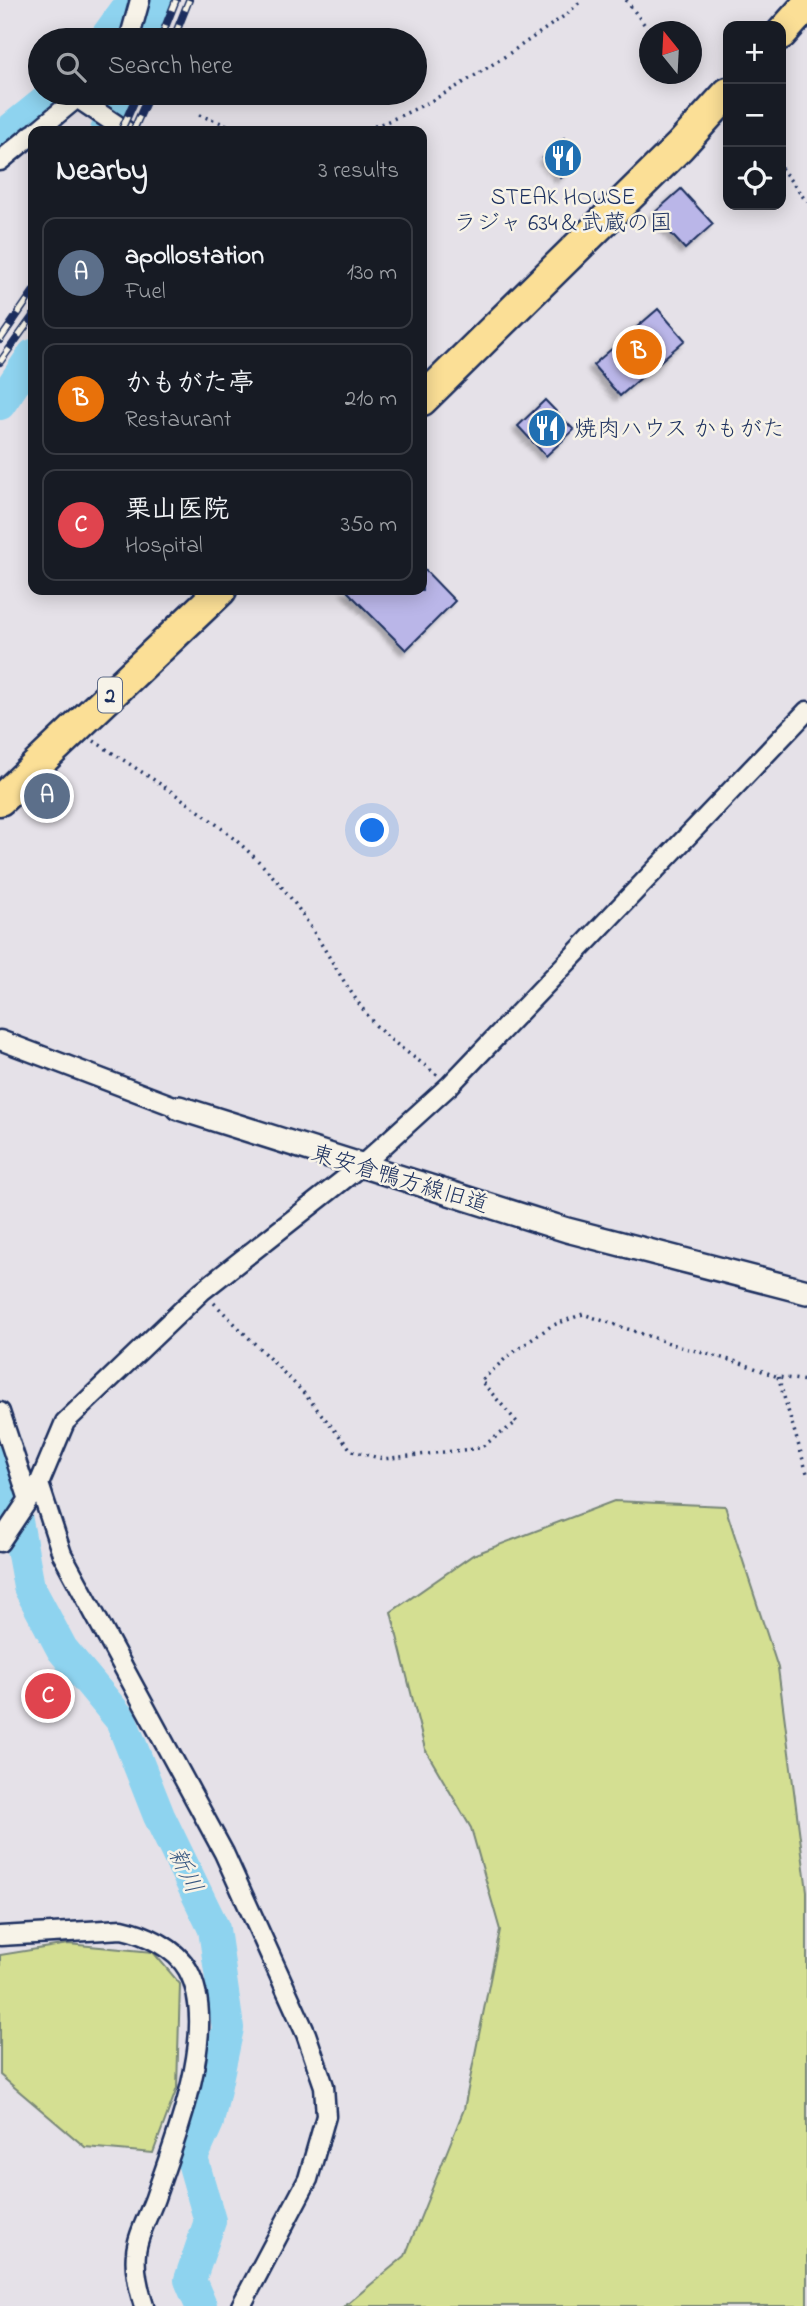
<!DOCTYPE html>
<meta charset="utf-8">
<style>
:root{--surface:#171b24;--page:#242831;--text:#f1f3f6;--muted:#9ea1a6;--line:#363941;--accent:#ea580c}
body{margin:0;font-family:"Indie Flower","Klee One",sans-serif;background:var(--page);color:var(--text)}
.controls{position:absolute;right:21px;top:21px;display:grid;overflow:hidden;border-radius:14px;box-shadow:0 4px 18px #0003}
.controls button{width:63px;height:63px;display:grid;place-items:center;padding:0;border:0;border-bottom:2px solid var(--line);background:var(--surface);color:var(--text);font:35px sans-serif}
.compass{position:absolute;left:639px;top:21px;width:63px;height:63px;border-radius:50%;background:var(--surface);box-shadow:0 4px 18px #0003;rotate:342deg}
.you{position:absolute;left:373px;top:831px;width:24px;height:24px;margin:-18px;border:5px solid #fff;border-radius:50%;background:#1a73e8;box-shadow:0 0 0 10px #1a73e833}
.badge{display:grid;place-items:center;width:46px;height:46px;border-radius:50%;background:var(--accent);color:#fff;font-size:23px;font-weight:700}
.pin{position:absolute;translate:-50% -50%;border:4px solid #fff;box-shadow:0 2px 7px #0006}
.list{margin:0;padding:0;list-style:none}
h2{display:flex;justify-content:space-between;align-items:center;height:91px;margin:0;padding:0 28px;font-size:30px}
h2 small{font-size:23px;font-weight:400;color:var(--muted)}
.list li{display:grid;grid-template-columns:46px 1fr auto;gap:21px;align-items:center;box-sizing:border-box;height:112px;margin:0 14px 14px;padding:0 14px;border:2px solid var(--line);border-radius:14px}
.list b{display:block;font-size:26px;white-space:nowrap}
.list p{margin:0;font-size:23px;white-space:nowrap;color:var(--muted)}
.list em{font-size:23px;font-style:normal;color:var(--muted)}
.icon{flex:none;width:38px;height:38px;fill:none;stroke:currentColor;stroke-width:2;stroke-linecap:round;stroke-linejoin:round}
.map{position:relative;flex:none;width:807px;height:2306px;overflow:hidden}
.search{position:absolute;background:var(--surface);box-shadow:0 4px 18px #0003;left:28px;top:28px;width:399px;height:77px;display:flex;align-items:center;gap:18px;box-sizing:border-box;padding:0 24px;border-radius:38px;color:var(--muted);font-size:26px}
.panel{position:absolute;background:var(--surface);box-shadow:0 4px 18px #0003;left:28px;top:126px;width:399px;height:469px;border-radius:14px}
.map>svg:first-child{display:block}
</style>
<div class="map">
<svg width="807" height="2306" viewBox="0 0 807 2306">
<defs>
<filter id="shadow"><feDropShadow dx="-4.5" dy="4.5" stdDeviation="2" flood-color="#0004"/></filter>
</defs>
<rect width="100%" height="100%" fill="#e5e1e8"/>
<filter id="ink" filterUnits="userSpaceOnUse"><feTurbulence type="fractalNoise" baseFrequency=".0143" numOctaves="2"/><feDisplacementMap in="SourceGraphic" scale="14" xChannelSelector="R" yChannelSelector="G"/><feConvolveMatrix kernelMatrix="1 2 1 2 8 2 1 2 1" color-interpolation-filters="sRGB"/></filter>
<g filter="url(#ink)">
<path fill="#d4df92" stroke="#788778" stroke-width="2" d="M 614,1501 L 725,1506 L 778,1668 L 807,1891 L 807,2306 L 345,2306 L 405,2256 L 464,2109 L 500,1930 L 471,1828 L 425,1749 L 391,1612 L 473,1555 Z
M 68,1944 L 153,1952 L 180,1984 L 177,2088 L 153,2153 L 85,2147 L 0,2075 L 0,1955 Z"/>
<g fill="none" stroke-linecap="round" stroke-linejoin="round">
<path stroke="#8ed3ef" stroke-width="32" d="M 104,40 L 133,0
M 149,40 L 160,0
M 106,131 L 125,93
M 0,138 L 56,93
M 0,404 L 33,355
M 0,1461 L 11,1488 L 29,1587 L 62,1649 L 121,1720 L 159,1816 L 214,1929 L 228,2028 L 208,2122 L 192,2158 L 210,2221 L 190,2280 L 201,2306"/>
</g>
<path fill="#bab6e8" stroke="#1b2f5e" stroke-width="2" filter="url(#shadow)" d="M 564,138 L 583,158 L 561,178 L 543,158 Z
M 681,189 L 713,224 L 685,249 L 653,214 Z
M 658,309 L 685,340 L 620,396 L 593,365 Z
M 545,400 L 574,430 L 546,456 L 518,426 Z
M 422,567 L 455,601 L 406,650 L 346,590 L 422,590 Z"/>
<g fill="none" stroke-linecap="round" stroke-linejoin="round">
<defs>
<path id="minor" d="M 129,40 L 140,0
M 77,98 L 126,131
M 37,131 L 83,93
M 0,161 L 33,134
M 0,1040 L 179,1108
M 0,1412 L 28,1497
M 39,1484 L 62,1554 L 224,1853 L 306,2034 L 324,2086 L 326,2116 L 308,2179 L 241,2306
M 0,1542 L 39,1484 L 65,1422 L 202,1291 L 361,1166 L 450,1085 L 807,711
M 0,1936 L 122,1929 C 145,1934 176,1948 188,1970 C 220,2028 175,2139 155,2198 C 149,2215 137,2236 136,2253 C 134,2270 139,2290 144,2306"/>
<path id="tertiary" d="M 179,1108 L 567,1230 L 807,1292"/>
<path id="trunk" d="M 781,34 L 807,5
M 422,400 L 680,146 L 728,93
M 0,800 L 221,590"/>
</defs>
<use href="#minor" stroke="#1b2f5e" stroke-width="23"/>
<use href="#tertiary" stroke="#1b2f5e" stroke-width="28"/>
<use href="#trunk" stroke="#1b2f5e" stroke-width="35"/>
<path stroke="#1b2f5e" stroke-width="3.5" stroke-dasharray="2 5" stroke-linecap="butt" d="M 626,0 L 650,32
M 680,74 L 687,85
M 199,115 L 244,131
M 361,131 C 437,106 501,59 567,14 L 582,0
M 781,168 L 807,202
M 94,741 C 155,781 228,824 276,880 C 314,923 336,976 372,1021 C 389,1042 417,1058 437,1075
M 214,1303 L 302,1391 L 352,1451 L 383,1459 L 480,1448 L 517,1422 L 481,1381 L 507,1357 L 551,1326 L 583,1314 L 681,1347 L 741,1363 L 778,1377 L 807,1381
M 778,1377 L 807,1473"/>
<use href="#minor" stroke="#f7f3e8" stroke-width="18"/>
<use href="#tertiary" stroke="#f7f3e8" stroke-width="23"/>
<use href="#trunk" stroke="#fbdf96" stroke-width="30"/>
<defs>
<path id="rail" d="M 160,40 L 176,0
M 173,40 L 189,0
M 121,131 L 138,93
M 133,131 L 150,93
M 0,340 L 33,292
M 0,362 L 33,316"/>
</defs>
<use href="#rail" stroke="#1b2f5e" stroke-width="8"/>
<use href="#rail" stroke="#f7f3e8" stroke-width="5" stroke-dasharray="16" stroke-linecap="butt"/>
</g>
</g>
<defs>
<symbol id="restaurant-disc" viewBox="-11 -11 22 22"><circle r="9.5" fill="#1f6fb2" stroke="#f7f3e8"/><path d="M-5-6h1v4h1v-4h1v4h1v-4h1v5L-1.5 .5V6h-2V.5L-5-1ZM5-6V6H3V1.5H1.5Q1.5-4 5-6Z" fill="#fff"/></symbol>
</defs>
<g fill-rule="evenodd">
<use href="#restaurant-disc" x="541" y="136" width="44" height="44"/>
<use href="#restaurant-disc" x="525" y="406" width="44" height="44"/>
</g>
<g text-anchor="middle" stroke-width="5" stroke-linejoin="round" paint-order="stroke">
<rect fill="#f7f3e8" stroke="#5d6a87" stroke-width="2" x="98" y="677.5" width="24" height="35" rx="5"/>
<g font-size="21" font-weight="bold" fill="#1b2f5e">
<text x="110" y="702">2</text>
</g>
<g font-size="23" fill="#1b2f5e" stroke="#f7f3e8">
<text x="563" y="204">STEAK HOUSE<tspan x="563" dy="26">ラジャ 634＆武蔵の国</tspan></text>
<text x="574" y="436" text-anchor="start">焼肉ハウス かもがた</text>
</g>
<g font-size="23" fill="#1b2f5e" stroke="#f7f3e8">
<text transform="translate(400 1178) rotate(17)" y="8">東安倉鴨方線旧道</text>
</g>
<g font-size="24" font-style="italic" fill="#385882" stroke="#f7f3e8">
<text transform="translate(186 1870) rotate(64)" y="8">新川</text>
</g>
</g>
</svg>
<div class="controls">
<button>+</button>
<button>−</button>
<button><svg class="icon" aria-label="locate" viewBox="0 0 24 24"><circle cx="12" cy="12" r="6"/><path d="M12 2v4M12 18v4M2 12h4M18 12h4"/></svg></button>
</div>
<svg class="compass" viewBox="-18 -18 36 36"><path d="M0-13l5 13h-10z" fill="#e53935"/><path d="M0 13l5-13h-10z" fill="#9ea1a6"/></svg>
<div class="you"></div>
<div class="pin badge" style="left:47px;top:796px;background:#5c6f8a">A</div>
<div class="pin badge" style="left:639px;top:352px;background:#e8710a">B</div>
<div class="pin badge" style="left:48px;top:1696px;background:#e0444e">C</div>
<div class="search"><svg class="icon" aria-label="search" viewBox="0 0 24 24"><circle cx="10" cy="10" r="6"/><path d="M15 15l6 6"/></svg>Search here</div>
<section class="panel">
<h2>Nearby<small>3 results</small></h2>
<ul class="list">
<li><span class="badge" style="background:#5c6f8a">A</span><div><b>apollostation</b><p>Fuel</p></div><em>130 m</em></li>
<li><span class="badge" style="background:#e8710a">B</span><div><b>かもがた亭</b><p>Restaurant</p></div><em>210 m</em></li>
<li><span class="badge" style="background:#e0444e">C</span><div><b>栗山医院</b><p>Hospital</p></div><em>350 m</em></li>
</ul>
</section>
</div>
